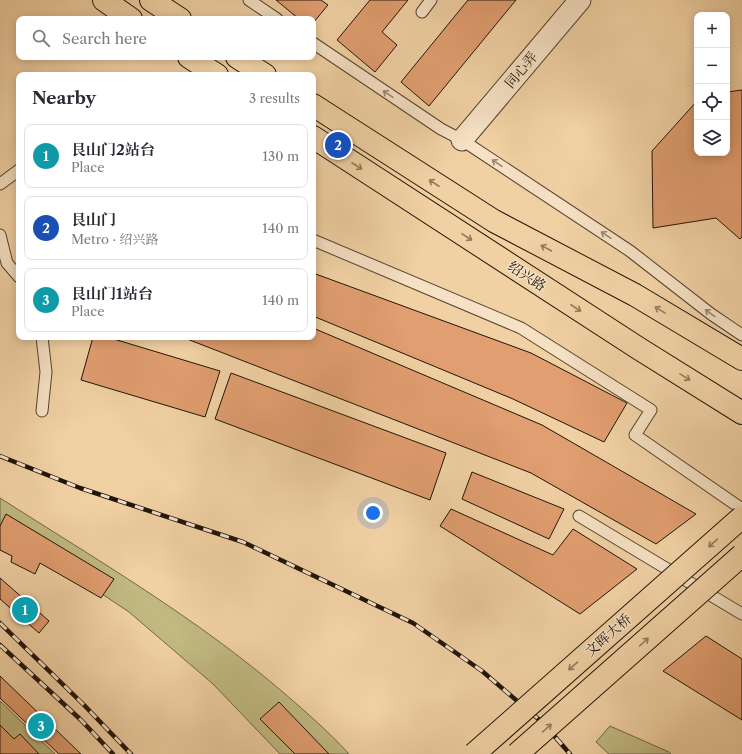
<!DOCTYPE html>
<meta charset="utf-8">
<style>
:root{--surface:#fff;--page:#f2f2f3;--text:#2b2b33;--muted:#7c7c81;--line:#e1e1e2;--accent:#0f766e}
body{margin:0;font-family:"Libre Caslon Text","Noto Serif SC",serif;background:var(--page);color:var(--text)}
.controls{position:absolute;right:12px;top:12px;display:grid;overflow:hidden;border-radius:8px;box-shadow:0 2px 10px #0003}
.controls button{width:36px;height:36px;display:grid;place-items:center;padding:0;border:0;border-bottom:1px solid var(--line);background:var(--surface);color:var(--text);font:20px sans-serif}
.you{position:absolute;left:373px;top:513px;width:14px;height:14px;margin:-10px;border:3px solid #fff;border-radius:50%;background:#1a73e8;box-shadow:0 0 0 6px #1a73e833}
.badge{display:grid;place-items:center;width:26px;height:26px;border-radius:50%;background:var(--accent);color:#fff;font-size:13px;font-weight:700}
.pin{position:absolute;translate:-50% -50%;border:2px solid #fff;box-shadow:0 1px 4px #0006}
.list{margin:0;padding:0;list-style:none}
h2{display:flex;justify-content:space-between;align-items:center;height:52px;margin:0;padding:0 16px;font-size:17px}
h2 small{font-size:13px;font-weight:400;color:var(--muted)}
.list li{display:grid;grid-template-columns:26px 1fr auto;gap:12px;align-items:center;box-sizing:border-box;height:64px;margin:0 8px 8px;padding:0 8px;border:1px solid var(--line);border-radius:8px}
.list b{display:block;font-size:15px;white-space:nowrap}
.list p{margin:0;font-size:13px;white-space:nowrap;color:var(--muted)}
.list em{font-size:13px;font-style:normal;color:var(--muted)}
.icon{flex:none;width:22px;height:22px;fill:none;stroke:currentColor;stroke-width:2;stroke-linecap:round;stroke-linejoin:round}
.map{position:relative;flex:none;width:742px;height:754px;overflow:hidden}
.search{position:absolute;background:var(--surface);box-shadow:0 2px 10px #0003;left:16px;top:16px;width:300px;height:44px;display:flex;align-items:center;gap:10px;box-sizing:border-box;padding:0 14px;border-radius:8px;color:var(--muted);font-size:15px}
.panel{position:absolute;background:var(--surface);box-shadow:0 2px 10px #0003;left:16px;top:72px;width:300px;height:268px;border-radius:8px}
.map>svg:first-child{display:block}
</style>
<div class="map">
<svg width="742" height="754" viewBox="0 0 742 754">
<rect width="100%" height="100%" fill="#f1d1a4"/>
<filter id="stains"><feTurbulence type="fractalNoise" baseFrequency=".005" numOctaves="4"/><feColorMatrix values="0 0 0 0 .2 0 0 0 0 .09 0 0 0 0 .02 0 0 0 .5 -.17"/></filter>
<radialGradient id="worn" r=".72"><stop offset=".6" stop-color="#630" stop-opacity="0"/><stop offset="1" stop-color="#630" stop-opacity=".3"/></radialGradient>
<path fill="#c1b981" stroke="#706744" d="M 0,498 C 97,560 197,618 285,694 C 307,713 329,732 349,754 L 280,754 L 213,684 L 129,612 L 0,526 Z
M 0,701 L 55,754 L 0,754 Z
M 610,726 L 669,752 L 671,754 L 609,754 L 596,742 Z"/>
<path fill="#e19e70" stroke="#1f1508" d="M 276,0 L 321,0 L 328,5 L 313,23 L 313,19 L 299,19 Z
M 370,0 L 408,0 L 382,32 L 397,45 L 375,72 L 337,40 Z
M 468,0 L 516,0 L 429,106 L 401,82 Z
M 742,90 L 742,237 L 740,239 L 716,218 L 653,228 L 652,151 L 697,101 L 697,153 L 727,153 L 727,92 Z
M 313,273 L 531,353 L 627,403 L 604,442 L 513,399 L 313,316 Z
M 313,328 L 542,425 L 696,514 L 656,544 L 531,473 L 182,337 L 313,337 Z
M 93,337 L 107,337 L 220,371 L 205,417 L 81,380 Z
M 231,373 L 446,453 L 430,500 L 215,419 Z
M 472,472 L 564,509 L 549,539 L 462,499 Z
M 451,509 L 553,555 L 573,529 L 637,569 L 580,614 L 440,526 Z
M 6,514 L 114,579 L 101,598 L 40,563 L 35,574 L 11,562 L 12,556 L 0,550 L 0,526 Z
M 0,578 L 49,621 L 39,633 L 0,599 Z
M 706,636 L 742,659 L 742,720 L 663,671 Z
M 0,676 L 81,754 L 59,754 L 0,698 Z
M 279,702 L 329,754 L 295,754 L 260,719 Z
M 0,725 L 14,739 L 20,734 L 39,754 L 0,754 Z"/>
<g fill="none" stroke-linecap="round" stroke-linejoin="round">
<defs>
<path id="service" d="M 249,0 L 277,19
M 422,12 L 431,0
M 313,43 L 441,129 L 462,140 L 630,251 L 711,314 L 742,335
M 0,184 L 19,170
M 0,235 L 7,263 L 19,277
M 313,240 L 521,328 L 651,410 L 635,435 L 742,509
M 42,411 L 46,372 L 42,337
M 579,516 L 742,614"/>
<path id="minor" d="M 462,140 L 580,0"/>
<path id="primary" d="M 104,0 L 131,19
M 151,0 L 180,19
M 189,57 L 217,75
M 237,57 L 265,75
M 313,105 L 494,221 L 635,295 L 742,359
M 313,137 L 638,348 L 742,413"/>
</defs>
<use href="#service" stroke="#54442f" stroke-width="13"/>
<use href="#minor" stroke="#54442f" stroke-width="23"/>
<use href="#primary" stroke="#1f1508" stroke-width="24"/>
<use href="#service" stroke="#f6e1c4" stroke-width="11"/>
<use href="#minor" stroke="#f6e1c4" stroke-width="21"/>
<use href="#primary" stroke="#f1d1a4" stroke-width="22"/>
<defs>
<path id="rail" d="M 0,456 L 80,488 L 243,542 L 413,623 L 482,671 L 543,723 L 570,754
M 0,623 L 84,705 L 131,754
M 0,645 L 81,720 L 113,754"/>
</defs>
<use href="#rail" stroke="#1f1508" stroke-width="4.5"/>
<use href="#rail" stroke="#f6e1c4" stroke-width="3" stroke-dasharray="9" stroke-linecap="butt"/>
<defs>
<path id="primary-bridge" d="M 474,754 L 742,517
M 517,754 L 742,555"/>
</defs>
<use href="#primary-bridge" stroke="#1f1508" stroke-width="24" stroke-linecap="butt"/>
<use href="#primary-bridge" stroke="#f1d1a4" stroke-width="22"/>
</g>
<defs><path id="oneway-shaft" d="M-6 0H5M1.5-3L5.5 0L1.5 3" fill="none" stroke-width="1.6" stroke-linecap="round" stroke-linejoin="round"/></defs>
<g stroke="#95856f">
<use href="#oneway-shaft" transform="translate(388 94) rotate(-146)"/>
<use href="#oneway-shaft" transform="translate(497 163) rotate(-146)"/>
<use href="#oneway-shaft" transform="translate(606 235) rotate(-146)"/>
<use href="#oneway-shaft" transform="translate(710 313) rotate(-144)"/>
</g>
<g stroke="#927c5e">
<use href="#oneway-shaft" transform="translate(357 166) rotate(33)"/>
<use href="#oneway-shaft" transform="translate(434 183) rotate(-147)"/>
<use href="#oneway-shaft" transform="translate(467 237) rotate(33)"/>
<use href="#oneway-shaft" transform="translate(546 248) rotate(-152)"/>
<use href="#oneway-shaft" transform="translate(576 308) rotate(33)"/>
<use href="#oneway-shaft" transform="translate(660 310) rotate(-149)"/>
<use href="#oneway-shaft" transform="translate(685 377) rotate(32)"/>
<use href="#oneway-shaft" transform="translate(713 543) rotate(139)"/>
<use href="#oneway-shaft" transform="translate(644 642) rotate(-42)"/>
<use href="#oneway-shaft" transform="translate(573 666) rotate(139)"/>
<use href="#oneway-shaft" transform="translate(547 728) rotate(-42)"/>
</g>
<g text-anchor="middle" stroke-width="3" stroke-linejoin="round" paint-order="stroke">
<g font-size="14" fill="#1f1508" stroke="#f6e1c4">
<text transform="translate(521 70) rotate(-50)" y="5">同心弄</text>
<text transform="translate(527 276) rotate(33)" y="5">绍兴路</text>
<text transform="translate(608 635) rotate(-41)" y="5">文晖大桥</text>
</g>
</g>
<rect width="100%" height="100%" filter="url(#stains)"/>
<rect width="100%" height="100%" fill="url(#worn)"/>
</svg>
<div class="controls">
<button>+</button>
<button>−</button>
<button><svg class="icon" aria-label="locate" viewBox="0 0 24 24"><circle cx="12" cy="12" r="6"/><path d="M12 2v4M12 18v4M2 12h4M18 12h4"/></svg></button>
<button><svg class="icon" aria-label="layers" viewBox="0 0 24 24"><path d="M12 4l9 5-9 5-9-5zM3 14l9 5 9-5"/></svg></button>
</div>
<div class="you"></div>
<div class="pin badge" style="left:25px;top:610px;background:#0f9aa8">1</div>
<div class="pin badge" style="left:338px;top:145px;background:#1a4fb4">2</div>
<div class="pin badge" style="left:41px;top:726px;background:#0f9aa8">3</div>
<div class="search"><svg class="icon" aria-label="search" viewBox="0 0 24 24"><circle cx="10" cy="10" r="6"/><path d="M15 15l6 6"/></svg>Search here</div>
<section class="panel">
<h2>Nearby<small>3 results</small></h2>
<ul class="list">
<li><span class="badge" style="background:#0f9aa8">1</span><div><b>艮山门2站台</b><p>Place</p></div><em>130 m</em></li>
<li><span class="badge" style="background:#1a4fb4">2</span><div><b>艮山门</b><p>Metro · 绍兴路</p></div><em>140 m</em></li>
<li><span class="badge" style="background:#0f9aa8">3</span><div><b>艮山门1站台</b><p>Place</p></div><em>140 m</em></li>
</ul>
</section>
</div>
